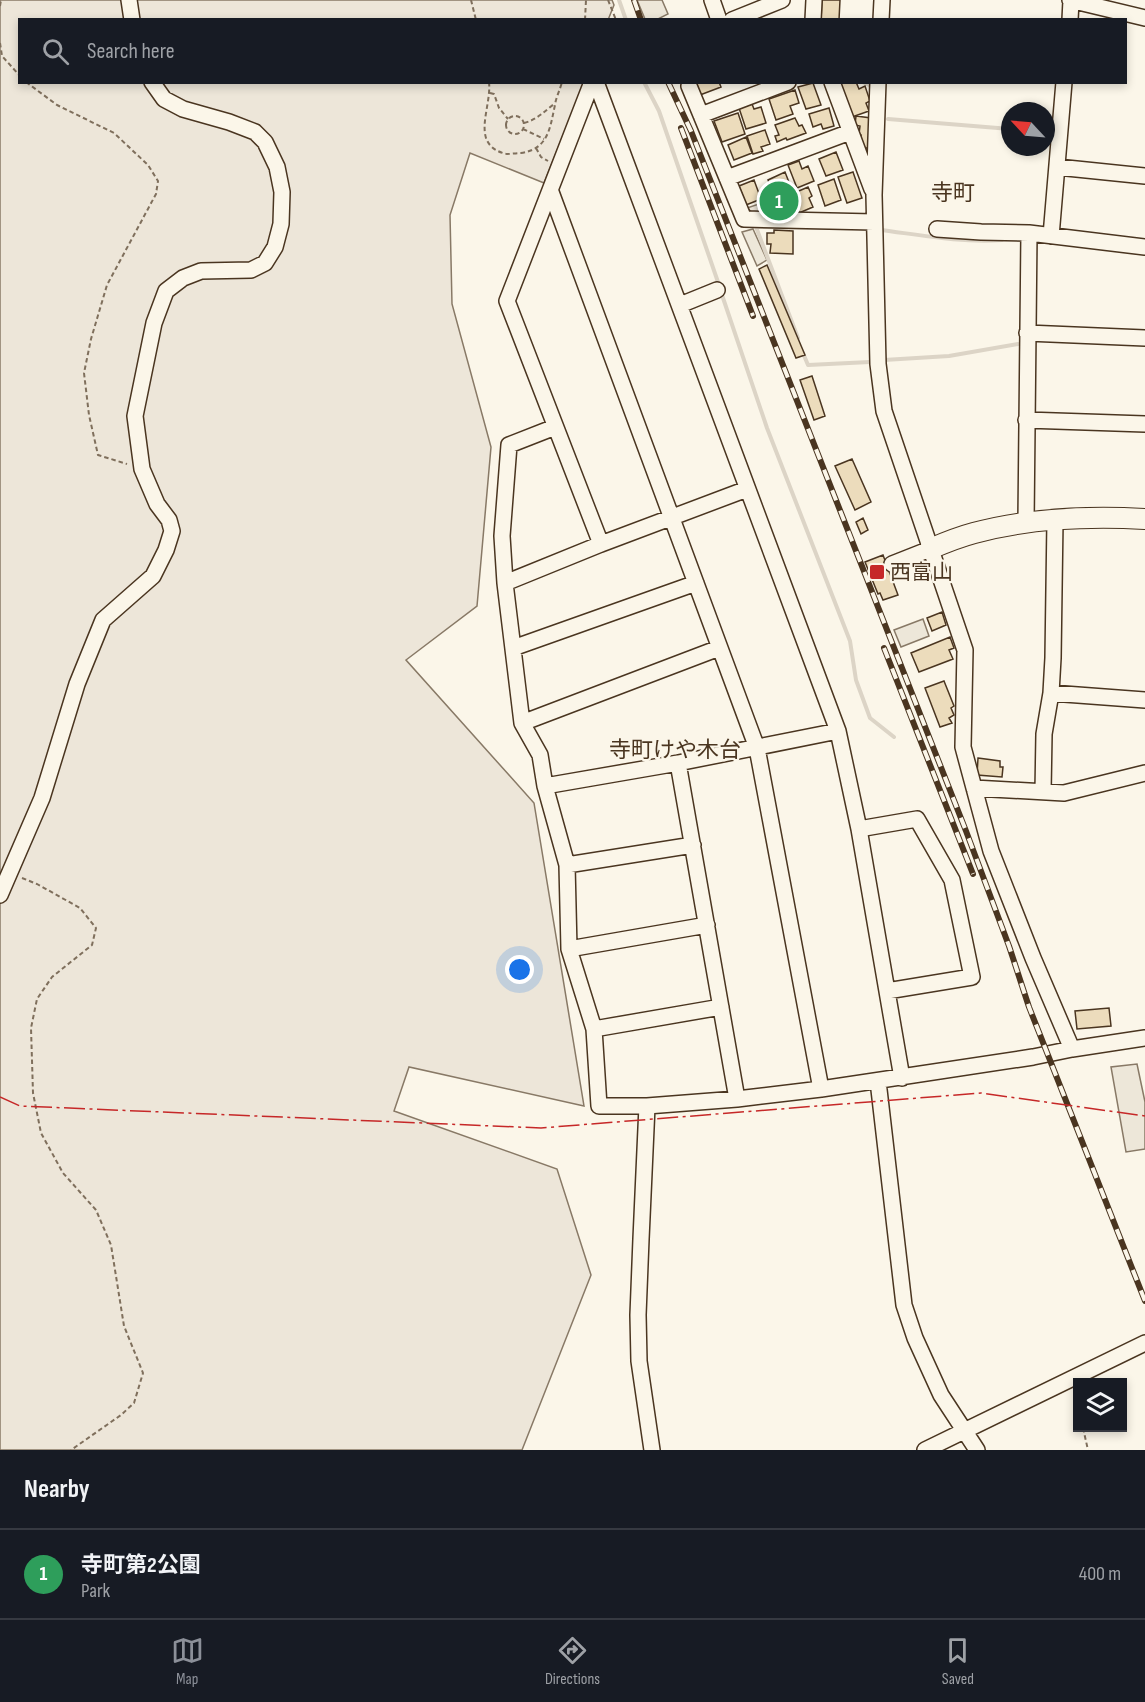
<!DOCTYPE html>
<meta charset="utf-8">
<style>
:root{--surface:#171b24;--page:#242831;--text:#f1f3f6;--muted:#9ea1a6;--line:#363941;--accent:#8c9099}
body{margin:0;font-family:"Sofia Sans Condensed","Noto Sans JP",sans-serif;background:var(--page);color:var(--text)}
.controls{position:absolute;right:18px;bottom:18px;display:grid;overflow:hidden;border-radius:0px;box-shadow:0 3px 9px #0003}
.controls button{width:54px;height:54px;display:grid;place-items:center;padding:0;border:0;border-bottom:2px solid var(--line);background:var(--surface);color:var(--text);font:30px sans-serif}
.compass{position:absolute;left:1001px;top:102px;width:54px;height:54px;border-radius:50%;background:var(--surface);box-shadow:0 3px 9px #0003;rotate:296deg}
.you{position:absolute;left:520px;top:970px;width:21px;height:21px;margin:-15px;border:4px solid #fff;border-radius:50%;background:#1a73e8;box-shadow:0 0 0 9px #1a73e833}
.badge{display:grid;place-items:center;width:39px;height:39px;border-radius:50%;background:var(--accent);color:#fff;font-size:20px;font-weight:700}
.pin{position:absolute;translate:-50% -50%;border:3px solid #fff;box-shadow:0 2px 6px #0006}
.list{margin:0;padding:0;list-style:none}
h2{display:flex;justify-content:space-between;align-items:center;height:78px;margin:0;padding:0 24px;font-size:26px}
h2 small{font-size:20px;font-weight:400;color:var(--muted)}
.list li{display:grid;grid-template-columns:39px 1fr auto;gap:18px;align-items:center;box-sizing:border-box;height:90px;padding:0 24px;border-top:2px solid var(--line)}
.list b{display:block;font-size:22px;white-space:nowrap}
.list p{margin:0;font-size:20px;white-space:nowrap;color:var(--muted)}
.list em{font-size:20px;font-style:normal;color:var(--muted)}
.icon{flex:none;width:33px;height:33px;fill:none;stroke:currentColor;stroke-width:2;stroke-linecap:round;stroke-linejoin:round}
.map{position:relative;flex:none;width:1145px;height:1450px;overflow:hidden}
.search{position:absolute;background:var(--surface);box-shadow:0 3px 9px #0003;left:18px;right:18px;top:18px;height:66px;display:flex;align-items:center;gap:15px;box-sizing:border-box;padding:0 21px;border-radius:0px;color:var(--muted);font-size:22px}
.sheet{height:168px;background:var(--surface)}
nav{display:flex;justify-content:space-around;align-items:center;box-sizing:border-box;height:84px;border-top:2px solid var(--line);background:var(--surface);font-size:16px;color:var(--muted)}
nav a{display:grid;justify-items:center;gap:3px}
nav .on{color:var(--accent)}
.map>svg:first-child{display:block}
</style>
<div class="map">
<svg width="1145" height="1450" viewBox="0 0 1145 1450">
<rect width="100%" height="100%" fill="#fbf6e9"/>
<path fill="#ede6d9" stroke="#887966" stroke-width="1.5" d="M 0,0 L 612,0 L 614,5 L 608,20 L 20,20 L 20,82 L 584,83 L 544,183 L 470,153 L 450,215 L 452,304 L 491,447 L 477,606 L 406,660 L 534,803 L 584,1106 L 409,1067 L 394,1111 L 557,1169 L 591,1275 L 522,1450 L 0,1450 Z
M 788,194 L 797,216 L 757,216 L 747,208 Z"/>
<path fill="#ede7d9" stroke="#887966" stroke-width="1.5" d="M 637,0 L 662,0 L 668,14 L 658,19 L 645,19 Z
M 753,229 L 767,260 L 757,266 L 742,232 Z
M 923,619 L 929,636 L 901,647 L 894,630 Z
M 1137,1064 L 1145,1102 L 1145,1149 L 1126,1152 L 1111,1067 Z"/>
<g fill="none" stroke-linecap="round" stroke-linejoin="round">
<path stroke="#dcd4c6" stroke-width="4" d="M 619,0 L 626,20
M 644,82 L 659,111 L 719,285
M 863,82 L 873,87
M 888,119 L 1010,129
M 1046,132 L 1057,133
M 881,230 C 920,235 962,243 1002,240
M 721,292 L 767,428 L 850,641 L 856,680 L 870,718 L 894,737
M 798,338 L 756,227 L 828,228
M 803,353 L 808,365 L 870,362
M 884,360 L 949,356 L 1018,344"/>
</g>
<path fill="#ecdcbc" stroke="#4a3520" stroke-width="1.5" d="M 822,0 L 840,0 L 839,20 L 821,20 Z
M 696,82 L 719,82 L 721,87 L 700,95 Z
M 839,82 L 856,82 L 859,89 L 865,86 L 870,101 L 866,103 L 869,111 L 852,117 Z
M 813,83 L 821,105 L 806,109 L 798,87 Z
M 795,90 L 799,103 L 790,106 L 793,114 L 776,120 L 769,99 Z
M 752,104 L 754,109 L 761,107 L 766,123 L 746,129 L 739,108 Z
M 829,108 L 834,126 L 823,129 L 821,124 L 813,127 L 809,114 Z
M 738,113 L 745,134 L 722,142 L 714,121 Z
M 856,116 L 871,118 L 871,148 L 865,148 L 861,138 L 861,135 L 859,134 L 860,126 L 855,125 Z
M 795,118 L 799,126 L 802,125 L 806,133 L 787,140 L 786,138 L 777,142 L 775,136 L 779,135 L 775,125 Z
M 765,130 L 770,144 L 761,147 L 763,151 L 753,154 L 747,136 Z
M 746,137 L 752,153 L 734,160 L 728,145 Z
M 836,152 L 843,170 L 826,176 L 819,159 Z
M 799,161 L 802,169 L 808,166 L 814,181 L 797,188 L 788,165 Z
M 785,172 L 792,190 L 775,198 L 768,180 Z
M 853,172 L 862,198 L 847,203 L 838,177 Z
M 834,179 L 841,200 L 825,206 L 818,185 Z
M 754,180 L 761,199 L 746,205 L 739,186 Z
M 808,187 L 812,196 L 809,198 L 813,207 L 799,213 L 792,194 Z
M 774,230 L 793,231 L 793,254 L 770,253 L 771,244 L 767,244 L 767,233 L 774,233 Z
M 767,265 L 805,355 L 796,358 L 759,269 Z
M 812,376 L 825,416 L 814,420 L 800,380 Z
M 852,459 L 871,502 L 855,510 L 835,466 Z
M 863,518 L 868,530 L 861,534 L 856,522 Z
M 883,555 L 898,595 L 883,600 L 880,593 L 878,594 L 865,562 Z
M 942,612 L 946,625 L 932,631 L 927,618 Z
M 950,637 L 954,648 L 949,650 L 953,659 L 919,672 L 911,653 Z
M 944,681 L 954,706 L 951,708 L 954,715 L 949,718 L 952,723 L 940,727 L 925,688 Z
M 978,758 L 1000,761 L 1000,767 L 1003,767 L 1002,777 L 977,775 Z
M 1109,1008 L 1111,1026 L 1077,1029 L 1075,1011 Z"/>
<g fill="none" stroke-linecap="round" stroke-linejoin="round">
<defs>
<path id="minor" d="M 129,0 L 132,20
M 712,0 L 719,20
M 1070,0 L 1145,18
M 732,20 L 782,0
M 813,20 L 814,0
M 881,20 L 882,0
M 1070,20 L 1071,0
M 592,82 L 507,301 L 601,544
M 596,82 L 838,731 L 859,829 L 902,1078
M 832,82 L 872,189
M 878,82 L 874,195 L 878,364 L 884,411 L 965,650 L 963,747 L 991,851 L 1033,958 L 1072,1049
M 689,86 L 744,219 L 874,222
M 701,115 L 788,82
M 1057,167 L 1145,176
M 727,178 L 850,132
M 551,192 L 757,748 L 821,1089
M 937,229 L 981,232 L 1029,233 L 1145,247
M 1051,236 L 1064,82
M 680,305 L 717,290
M 1027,333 L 1145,338
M 1026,420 L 1145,424
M 555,427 L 509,445 L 502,536 L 505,583 L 522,723 L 540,755 L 545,786 L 567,865 L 569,949 L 594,1029 L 599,1106 L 647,1106 L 737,1099 L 821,1089 L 1033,1057 L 1072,1049 L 1145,1038
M 1026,522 L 1029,233
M 892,564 L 930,549
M 505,583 L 601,544 L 747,489
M 513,648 L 696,583
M 1051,693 L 1145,700
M 522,723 L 719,648
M 678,763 L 737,1099
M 545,786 L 678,763 L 838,731
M 974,788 L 1064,793 L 1145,773
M 1043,792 L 1044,734 L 1051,693 L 1053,658 L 1055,520
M 859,829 L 917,819 L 952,880 L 972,977 L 887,991
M 567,865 L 693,845
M 0,895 L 42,798 L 77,684 L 103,620 L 153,576 L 166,550 L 172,531 L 169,520 L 157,504 L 142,469 L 135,416 L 154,323 L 166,291 L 183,278 L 201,271 L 251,270 L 265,263 L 275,247 L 281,224 L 282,192 L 277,167 L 265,142 L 255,132 L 229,122 L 183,109 L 164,99 L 152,82
M 569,949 L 707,925
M 594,1029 L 721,1007
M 878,1081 L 904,1305 L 915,1338 L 941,1395 L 977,1450
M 647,1106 L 641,1239 L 638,1315 L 639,1361 L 652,1450
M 925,1450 L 1145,1343"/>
<path id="major" d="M 930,549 C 944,543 959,537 974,533 C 1029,518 1088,516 1145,519"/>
</defs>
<use href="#minor" stroke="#4a3520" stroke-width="18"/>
<use href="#major" stroke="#4a3520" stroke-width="22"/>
<path stroke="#7f6f5c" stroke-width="2" stroke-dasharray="4.5 3" stroke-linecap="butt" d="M 471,0 L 476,20
M 608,0 L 616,20
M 0,6 L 1,0
M 585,20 L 586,0
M 0,43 L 2,56 L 20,76
M 26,82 L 57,105 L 114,133 L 148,165 L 158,181 L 156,194 L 107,285 L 91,339 L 84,373 L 89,415 L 98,455 L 127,464
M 489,82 C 491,100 481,122 486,138 C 489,147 497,152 507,154 C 511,154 516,153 521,153 C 549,149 550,127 555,105 C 556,97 560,90 562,82
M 490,93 L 494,94 L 499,108 L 508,119
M506 125a9 9 0 1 1 18 0a9 9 0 1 1-18 0Z
M 524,123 C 536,120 544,112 554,104
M 523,129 L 544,139
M 536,148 L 541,157 L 548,161
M 22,878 L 37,884 L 80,908 L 96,928 L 92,945 L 52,977 L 37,999 L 31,1028 L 33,1093 L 41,1133 L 63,1173 L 96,1210 L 111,1245 L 124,1326 L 143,1373 L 134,1403 L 121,1415 L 71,1450
M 1075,1392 L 1078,1402
M 1083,1428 L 1088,1450"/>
<use href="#minor" stroke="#fbf6e9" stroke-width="15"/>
<use href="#major" stroke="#fbf6e9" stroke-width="20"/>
<defs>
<path id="rail" d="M 634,0 L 641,20
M 668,82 L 691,131 L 966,831 L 1009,946 L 1029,1007 L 1145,1301
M 681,128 L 753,316
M 884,648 L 973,874"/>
</defs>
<use href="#rail" stroke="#4a3520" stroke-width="6"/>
<use href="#rail" stroke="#fbf6e9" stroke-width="4" stroke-dasharray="11" stroke-linecap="butt"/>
<path stroke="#c62828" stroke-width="1.5" stroke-dasharray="21 4.5 3 4.5" stroke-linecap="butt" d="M 0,1097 L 20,1106 L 541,1128 L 981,1093 L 1145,1116"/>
</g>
<rect fill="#c62828" stroke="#fbf6e9" stroke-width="2" x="869" y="564" width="16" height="16" rx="3"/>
<g text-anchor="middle" stroke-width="4.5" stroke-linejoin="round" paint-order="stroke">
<g font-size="21" fill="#4a3520" stroke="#fbf6e9" text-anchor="start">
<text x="890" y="579">西富山</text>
</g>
<g font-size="22" fill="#4a3520" stroke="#fbf6e9">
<text x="953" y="200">寺町</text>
<text x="675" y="757">寺町けや木台</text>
</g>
</g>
</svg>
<div class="controls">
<button><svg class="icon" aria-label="layers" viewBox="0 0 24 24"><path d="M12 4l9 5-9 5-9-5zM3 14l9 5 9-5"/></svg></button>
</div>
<svg class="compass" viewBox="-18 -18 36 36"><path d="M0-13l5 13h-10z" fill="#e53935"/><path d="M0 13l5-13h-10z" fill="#9ea1a6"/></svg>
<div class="you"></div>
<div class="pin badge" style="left:779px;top:201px;background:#2e9e5b">1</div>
<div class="search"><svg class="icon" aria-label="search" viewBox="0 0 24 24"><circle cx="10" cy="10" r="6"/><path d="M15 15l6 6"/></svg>Search here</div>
</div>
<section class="sheet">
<h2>Nearby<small></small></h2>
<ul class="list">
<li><span class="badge" style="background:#2e9e5b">1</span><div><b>寺町第2公園</b><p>Park</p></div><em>400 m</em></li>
</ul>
</section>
<nav>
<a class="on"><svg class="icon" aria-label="map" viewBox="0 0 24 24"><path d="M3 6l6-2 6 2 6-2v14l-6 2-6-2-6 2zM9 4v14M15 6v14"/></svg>Map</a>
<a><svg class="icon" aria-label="directions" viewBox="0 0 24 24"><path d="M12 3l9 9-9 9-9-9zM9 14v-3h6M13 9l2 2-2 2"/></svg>Directions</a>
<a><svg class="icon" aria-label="saved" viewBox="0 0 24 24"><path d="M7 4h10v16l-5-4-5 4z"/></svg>Saved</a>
</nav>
